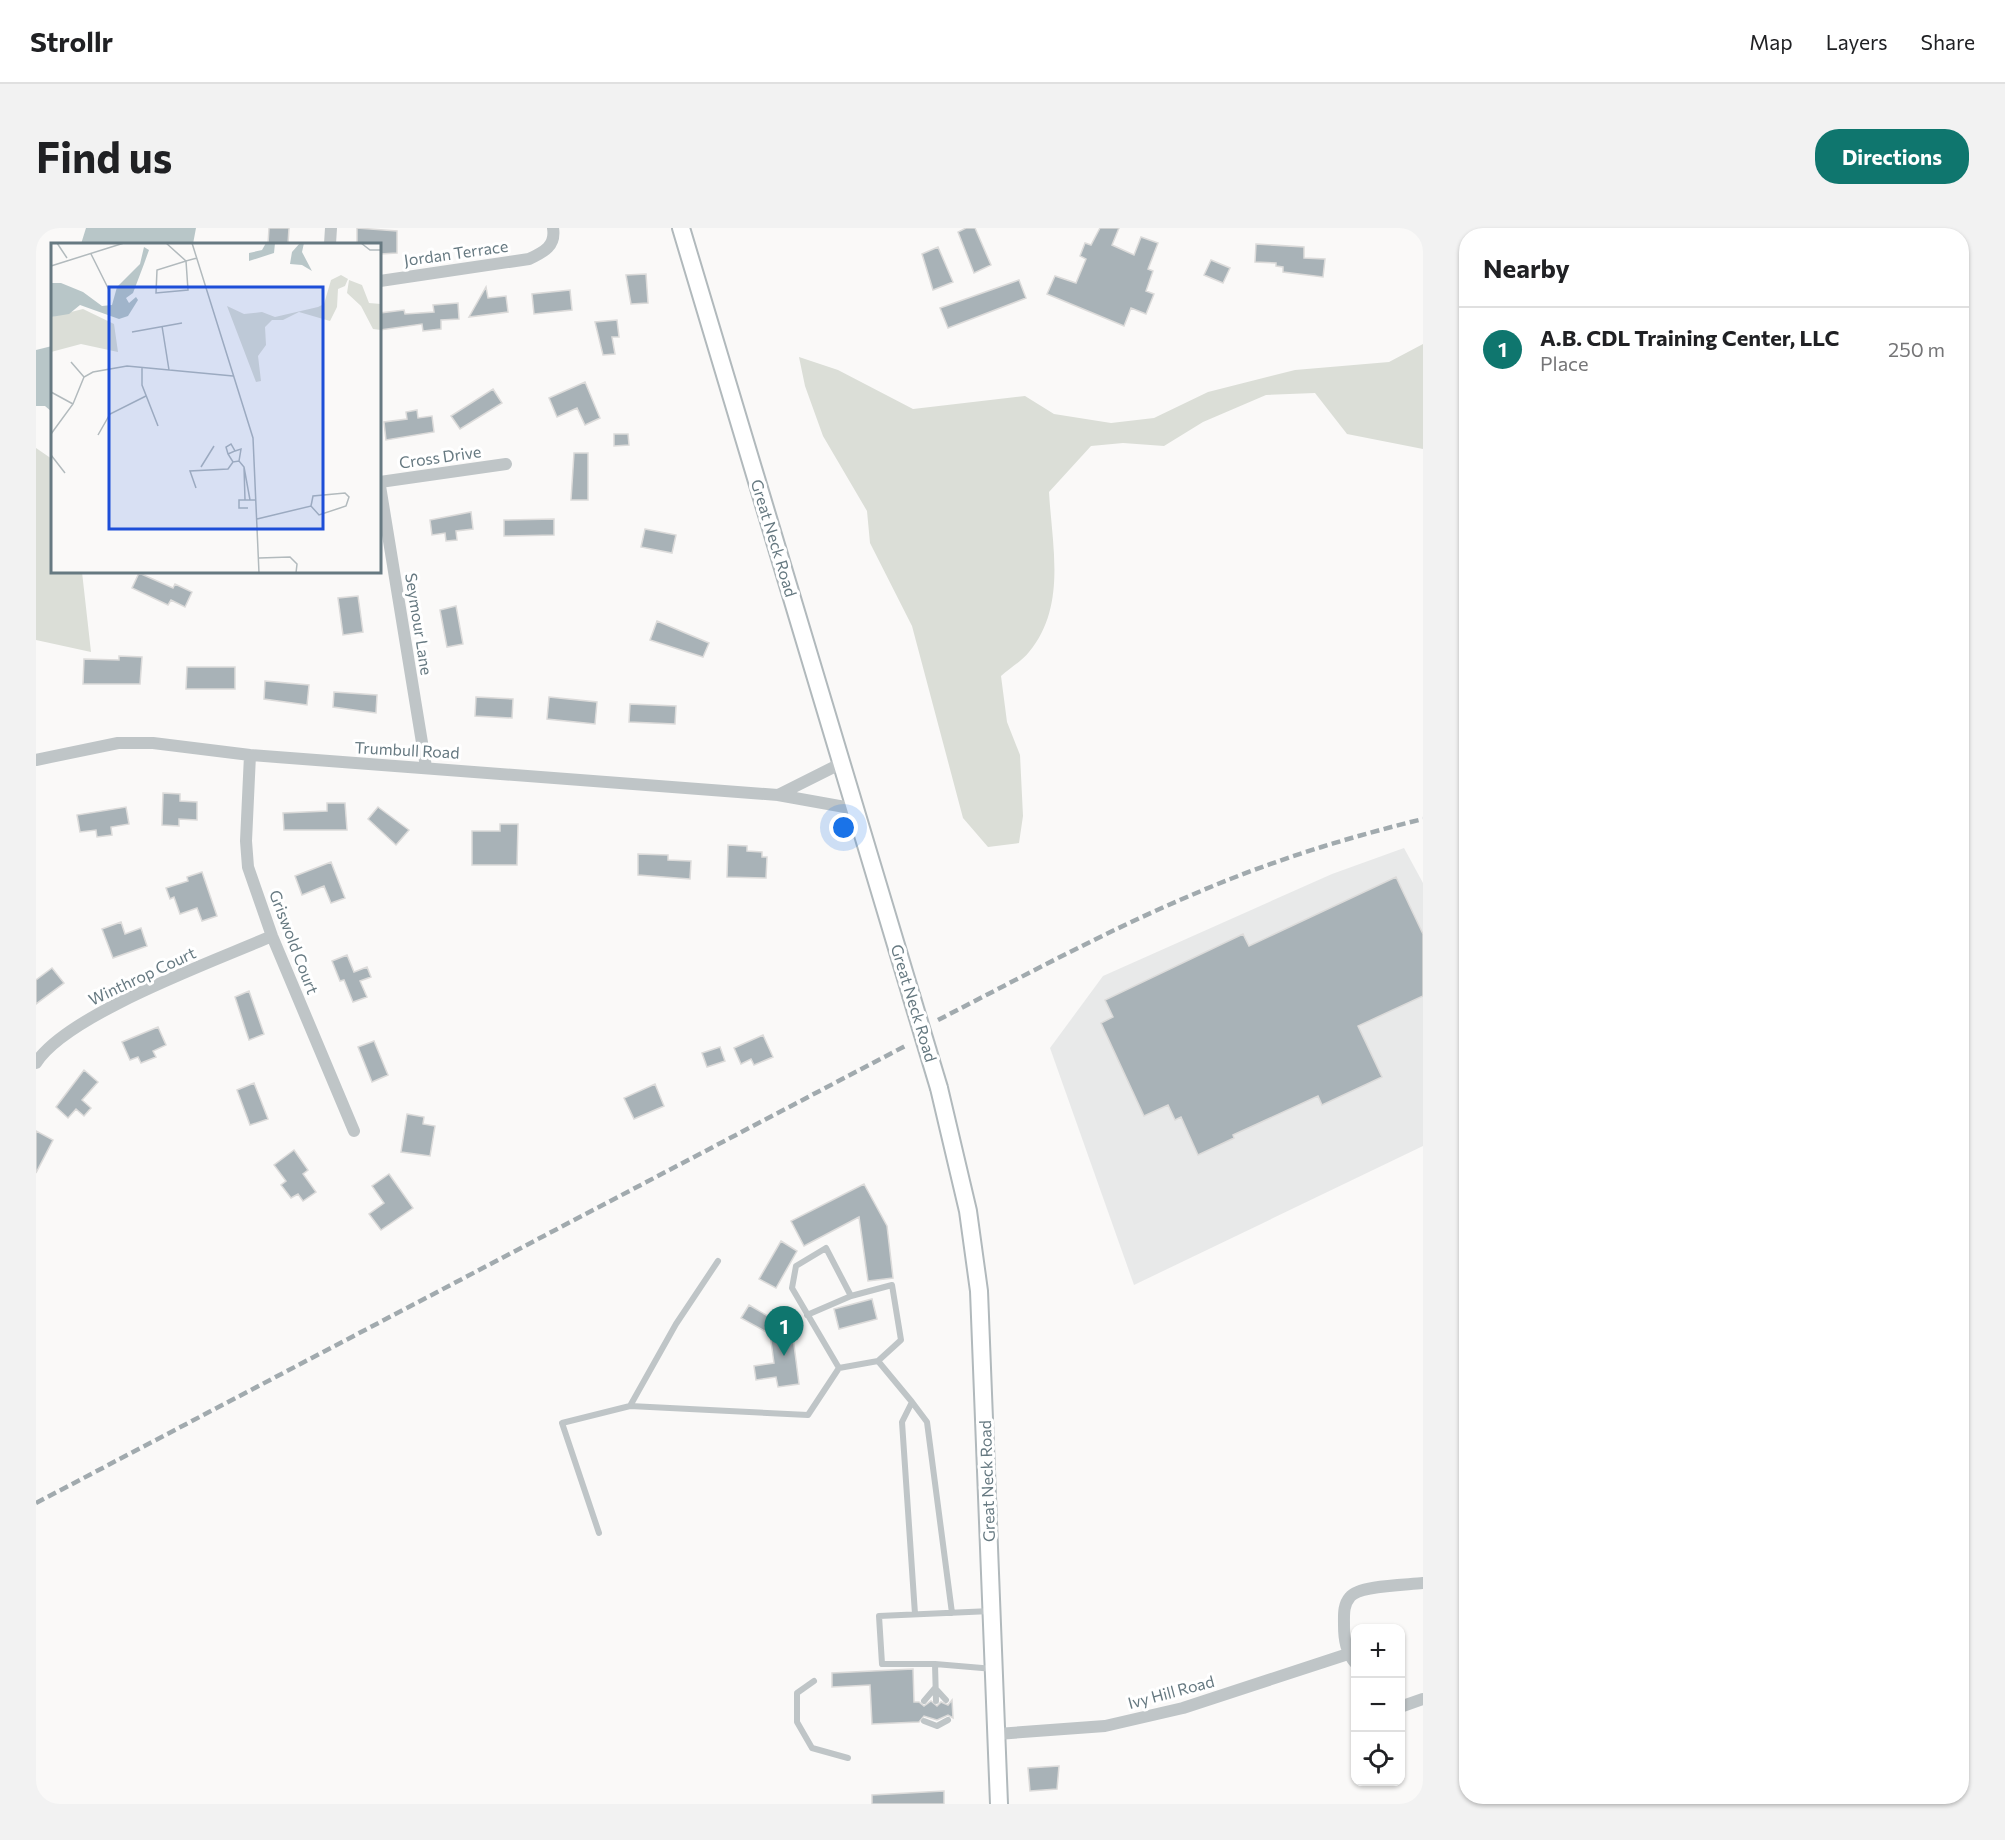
<!DOCTYPE html>
<meta charset="utf-8">
<style>
:root{--surface:#fff;--page:#f2f2f2;--text:#202124;--muted:#757577;--line:#e0e0e0;--accent:#0f766e}
body{margin:0;font-family:Commissioner,sans-serif;background:var(--page);color:var(--text)}
.controls{position:absolute;right:18px;bottom:18px;display:grid;overflow:hidden;border-radius:12px;box-shadow:0 2px 4px #0004}
.controls button{width:54px;height:54px;display:grid;place-items:center;padding:0;border:0;border-bottom:2px solid var(--line);background:var(--surface);color:var(--text);font:30px sans-serif}
.you{position:absolute;left:808px;top:600px;width:21px;height:21px;margin:-15px;border:4px solid #fff;border-radius:50%;background:#1a73e8;box-shadow:0 0 0 9px #1a73e833}
.badge{display:grid;place-items:center;width:39px;height:39px;border-radius:50%;background:var(--accent);color:#fff;font-size:20px;font-weight:700}
.pin{position:absolute;translate:-50% -50px;filter:drop-shadow(0 2px 3px #0008)}
.pin::after{content:'';position:absolute;top:32px;width:21px;height:18px;background:inherit;clip-path:polygon(0 0,100% 0,50% 100%)}
.list{margin:0;padding:0;list-style:none}
h2{display:flex;justify-content:space-between;align-items:center;height:78px;margin:0;padding:0 24px;font-size:26px}
h2 small{font-size:20px;font-weight:400;color:var(--muted)}
.list li{display:grid;grid-template-columns:39px 1fr auto;gap:18px;align-items:center;box-sizing:border-box;height:84px;padding:0 24px;border-top:2px solid var(--line)}
.list b{display:block;font-size:22px;white-space:nowrap}
.list p{margin:0;font-size:20px;white-space:nowrap;color:var(--muted)}
.list em{font-size:20px;font-style:normal;color:var(--muted)}
.icon{flex:none;width:33px;height:33px;fill:none;stroke:currentColor;stroke-width:2;stroke-linecap:round;stroke-linejoin:round}
.map{position:relative;flex:none;width:1387px;height:1576px;overflow:hidden;border-radius:24px}
header{display:flex;align-items:center;gap:36px;box-sizing:border-box;height:84px;padding:0 30px;background:var(--surface);border-bottom:2px solid var(--line)}
header strong{font-size:28px}
nav{display:flex;gap:33px;margin-inline-start:auto;font-size:21px}
.intro{display:flex;align-items:center;justify-content:space-between;box-sizing:border-box;height:144px;padding:0 36px}
h1{margin:0;font-size:42px}
.button{padding:15px 27px;border-radius:24px;background:var(--accent);color:#fff;font-size:21px;font-weight:700}
main{display:flex;gap:36px;padding:0 36px}
aside{flex:1;background:var(--surface);border-radius:24px;box-shadow:0 2px 4px #0004}
.map>svg:first-child{display:block}
</style>
<header>
<strong>Strollr</strong>
<nav><a>Map</a><a>Layers</a><a>Share</a></nav>
</header>
<div class="intro"><h1>Find us</h1><a class="button">Directions</a></div>
<main>
<div class="map">
<svg width="1387" height="1576" viewBox="0 0 1387 1576">
<rect width="100%" height="100%" fill="#faf9f8"/>
<path fill="#e8e9e9" d="M 1368,620 L 1387,655 L 1387,918 L 1098,1057 L 1014,820 L 1067,748 L 1296,646 Z"/>
<path fill="#dbded7" d="M 1387,116 L 1387,221 L 1311,206 L 1279,165 L 1230,167 L 1167,194 L 1128,218 L 1087,215 L 1055,218 L 1013,264 C 1016,318 1031,378 993,424 C 986,433 974,440 965,448 L 971,494 L 984,527 L 987,588 L 983,615 L 952,619 L 927,590 L 876,398 L 834,315 L 831,283 L 787,208 L 769,158 L 763,129 L 802,142 L 877,181 L 989,168 L 1018,186 L 1075,195 L 1118,190 L 1172,164 L 1259,142 L 1353,134 Z
M 0,220 L 16,231 L 16,344 L 46,344 L 55,424 L 0,412 Z"/>
<path fill="#b8c6c8" d="M 50,0 L 160,0 L 157,16 L 45,16 Z
M 16,118 L 16,184 L 9,178 L 0,178 L 0,122 Z"/>
<path fill="#a8b2b7" stroke="#dcdbda" stroke-width="1.5" d="M 233,0 L 253,0 L 252,16 L 232,16 Z
M 321,0 L 361,3 L 361,25 L 344,26 L 344,16 L 321,16 Z
M 930,0 L 939,0 L 955,37 L 938,45 L 922,4 Z
M 1064,0 L 1083,0 L 1076,17 L 1098,27 L 1105,9 L 1122,15 L 1112,41 L 1117,43 L 1110,63 L 1118,66 L 1110,86 L 1095,80 L 1088,98 L 1011,66 L 1019,48 L 1040,55 L 1050,31 L 1044,28 L 1049,15 L 1055,17 Z
M 1220,16 L 1268,19 L 1268,30 L 1289,31 L 1287,49 L 1247,44 L 1247,39 L 1240,38 L 1240,35 L 1219,34 Z
M 902,19 L 917,54 L 897,62 L 886,26 Z
M 1175,32 L 1194,40 L 1187,55 L 1168,47 Z
M 610,46 L 612,75 L 595,76 L 590,47 Z
M 983,52 L 990,70 L 912,100 L 904,80 Z
M 450,59 L 452,70 L 470,68 L 472,84 L 433,89 Z
M 534,62 L 536,82 L 498,86 L 496,66 Z
M 422,75 L 423,91 L 405,92 L 405,101 L 387,103 L 386,96 L 344,102 L 344,85 L 368,82 L 369,86 L 398,84 L 397,77 Z
M 581,92 L 583,109 L 576,109 L 579,126 L 567,127 L 559,94 Z
M 549,154 L 564,190 L 549,197 L 541,180 L 521,189 L 513,170 Z
M 457,161 L 466,175 L 424,201 L 415,188 Z
M 381,182 L 382,190 L 396,188 L 398,204 L 350,212 L 348,194 L 371,191 L 370,184 Z
M 578,206 L 592,206 L 593,217 L 578,218 Z
M 538,225 L 552,225 L 552,272 L 535,272 Z
M 435,284 L 437,301 L 420,303 L 421,312 L 410,313 L 409,305 L 396,307 L 394,292 Z
M 518,291 L 518,307 L 468,308 L 468,292 Z
M 609,301 L 640,307 L 636,325 L 605,319 Z
M 103,345 L 137,360 L 139,356 L 156,364 L 149,379 L 135,372 L 132,377 L 96,360 Z
M 322,368 L 327,404 L 307,407 L 302,370 Z
M 420,378 L 427,416 L 411,419 L 404,382 Z
M 621,393 L 673,415 L 667,429 L 614,412 Z
M 83,428 L 106,429 L 104,456 L 47,456 L 48,431 L 83,432 Z
M 151,439 L 199,439 L 199,461 L 150,461 Z
M 229,453 L 273,457 L 271,477 L 228,471 Z
M 298,464 L 341,467 L 340,485 L 297,479 Z
M 440,469 L 477,471 L 476,490 L 439,488 Z
M 513,469 L 561,474 L 559,496 L 511,491 Z
M 594,476 L 640,478 L 639,496 L 593,494 Z
M 127,565 L 144,566 L 144,573 L 161,574 L 161,592 L 143,591 L 143,598 L 126,597 Z
M 291,575 L 309,575 L 311,602 L 248,602 L 247,585 L 291,583 Z
M 90,579 L 93,596 L 75,599 L 76,607 L 61,609 L 60,602 L 44,604 L 41,587 Z
M 342,579 L 373,602 L 360,617 L 332,591 Z
M 464,596 L 482,596 L 481,637 L 436,637 L 436,603 L 464,603 Z
M 692,617 L 711,618 L 711,623 L 726,624 L 726,629 L 731,629 L 730,650 L 691,649 Z
M 602,626 L 632,627 L 632,632 L 655,633 L 654,651 L 602,647 Z
M 295,634 L 309,670 L 295,675 L 288,658 L 266,667 L 259,648 Z
M 166,644 L 181,688 L 166,693 L 161,680 L 144,686 L 138,669 L 134,671 L 130,660 L 152,653 L 151,649 Z
M 1360,649 L 1387,706 L 1387,768 L 1322,798 L 1346,849 L 1286,877 L 1282,868 L 1197,907 L 1198,910 L 1162,927 L 1145,889 L 1139,892 L 1132,877 L 1108,888 L 1065,795 L 1077,789 L 1069,772 L 1207,706 L 1213,718 Z
M 85,694 L 89,706 L 105,700 L 111,718 L 77,730 L 66,701 Z
M 311,727 L 318,744 L 331,739 L 335,749 L 324,753 L 331,769 L 317,774 L 308,752 L 304,753 L 296,733 Z
M 16,740 L 28,755 L 0,776 L 0,752 Z
M 213,763 L 228,806 L 213,812 L 199,769 Z
M 122,799 L 130,817 L 117,823 L 120,829 L 105,835 L 102,829 L 94,832 L 86,814 Z
M 727,807 L 737,829 L 718,837 L 715,831 L 705,836 L 698,820 Z
M 338,813 L 352,847 L 336,854 L 322,819 Z
M 684,819 L 689,833 L 671,839 L 666,825 Z
M 48,842 L 62,854 L 46,872 L 55,880 L 48,888 L 40,881 L 32,890 L 20,879 Z
M 218,855 L 232,891 L 214,897 L 201,862 Z
M 619,856 L 628,878 L 598,891 L 588,870 Z
M 371,886 L 388,889 L 387,896 L 399,898 L 394,928 L 365,924 Z
M 0,903 L 17,912 L 0,945 Z
M 258,922 L 272,942 L 267,946 L 280,964 L 267,973 L 262,966 L 255,970 L 245,957 L 250,953 L 238,937 Z
M 353,946 L 377,980 L 345,1002 L 333,986 L 348,975 L 336,958 Z
M 828,956 L 851,998 L 857,1050 L 832,1053 L 823,989 L 768,1018 L 755,993 Z
M 745,1013 L 761,1023 L 740,1060 L 723,1051 Z
M 836,1071 L 841,1091 L 803,1101 L 798,1081 Z
M 713,1077 L 749,1098 L 742,1111 L 757,1109 L 763,1156 L 742,1159 L 740,1149 L 720,1152 L 718,1138 L 738,1135 L 734,1106 L 705,1090 Z
M 877,1441 L 878,1474 L 883,1474 L 888,1478 L 895,1473 L 901,1478 L 905,1474 L 912,1477 L 916,1472 L 917,1490 L 912,1487 L 901,1492 L 888,1488 L 883,1494 L 836,1496 L 834,1457 L 796,1459 L 796,1445 Z
M 1023,1538 L 1021,1561 L 994,1563 L 992,1540 Z
M 908,1563 L 908,1576 L 836,1576 L 836,1567 Z"/>
<g fill="none" stroke-linecap="round" stroke-linejoin="round">
<defs>
<path id="secondary" d="M 645,0 L 875,767
M 903,860 L 932,983 L 943,1063 L 963,1576"/>
</defs>
<use href="#secondary" stroke="#b1b9bc" stroke-width="20"/>
<path stroke="#bfc5c7" stroke-width="6" d="M 815,1068 L 856,1057 L 865,1112 L 842,1133
M 771,1087 L 815,1068 L 790,1020 L 760,1038 L 756,1060 L 803,1140 L 842,1133 L 876,1174 L 866,1194 L 879,1386
M 876,1174 L 891,1194 L 916,1385
M 594,1178 L 640,1096 L 682,1033
M 563,1305 L 526,1195 L 594,1178 L 772,1187 L 803,1140
M 899,1436 L 846,1436 L 843,1388 L 955,1383
M 778,1453 L 761,1465 L 761,1494 L 776,1520 L 812,1530
M 888,1473 L 899,1460 L 910,1472
M 900,1473 L 899,1436 L 958,1441
M 888,1493 L 901,1498 L 912,1492"/>
<path stroke="#bfc5c7" stroke-width="12" d="M 294,16 L 295,0
M 344,53 L 493,31 C 508,24 520,18 517,0
M 344,254 L 470,236
M 344,258 L 390,539
M 214,527 L 210,613 L 212,639 L 236,708 L 318,903
M 0,532 L 82,515 L 117,515 L 214,527 L 742,567 L 820,581
M 742,567 L 806,535
M 0,835 C 31,786 179,733 236,708
M 1320,1436 C 1310,1424 1308,1412 1308,1397 C 1308,1387 1307,1377 1314,1369 C 1323,1357 1371,1357 1387,1355
M 1364,1479 L 1387,1471
M 961,1506 L 1069,1498 L 1147,1480 L 1312,1426"/>
<use href="#secondary" stroke="#fff" stroke-width="16"/>
<path stroke="#a1aaae" stroke-width="4.5" stroke-dasharray="9 4.5" stroke-linecap="butt" d="M 902,792 C 986,749 1070,703 1158,666 C 1232,634 1309,610 1387,591
M 0,1275 L 871,817"/>
<defs>
<path id="secondary-bridge" d="M 875,767 L 903,860"/>
</defs>
<use href="#secondary-bridge" stroke="#b1b9bc" stroke-width="20" stroke-linecap="butt"/>
<use href="#secondary-bridge" stroke="#fff" stroke-width="16"/>
</g>
<g text-anchor="middle" stroke-width="6" stroke-linejoin="round" paint-order="stroke">
<g font-size="16" fill="#667981" stroke="#fff">
<text transform="translate(420 25) rotate(-8)" y="6">Jordan Terrace</text>
<text transform="translate(404 229) rotate(-8)" y="6">Cross Drive</text>
<text transform="translate(738 310) rotate(73)" y="6">Great Neck Road</text>
<text transform="translate(383 396) rotate(81)" y="6">Seymour Lane</text>
<text transform="translate(371 522) rotate(3)" y="6">Trumbull Road</text>
<text transform="translate(258 714) rotate(69)" y="6">Griswold Court</text>
<text transform="translate(106 748) rotate(-25)" y="6">Winthrop Court</text>
<text transform="translate(878 775) rotate(73)" y="6">Great Neck Road</text>
<text transform="translate(951 1253) rotate(-92)" y="6">Great Neck Road</text>
<text transform="translate(1135 1464) rotate(-15)" y="6">Ivy Hill Road</text>
</g>
</g>
<g transform="translate(15 15)">
<rect width="330" height="330" fill="#faf9f8"/>
<path d="M 290,32 L 297,36 L 294,43 L 287,46 L 286,64 L 279,78 L 248,69 L 232,77 L 221,77 L 214,84 L 215,102 L 207,113 L 210,138 L 205,139 L 176,63 L 193,71 L 211,69 L 224,74 L 267,64 L 273,61 L 280,37 ZM 298,37 L 311,42 L 318,60 L 330,61 L 330,87 L 322,86 L 310,63 L 296,50 ZM 32,66 L 63,81 L 67,109 L 30,101 L 0,109 L 0,74 Z" fill="#dbded7"/>
<path d="M 215,0 L 224,0 L 223,10 L 198,18 L 198,10 L 211,7 ZM 249,0 L 253,0 L 251,9 L 261,28 L 251,22 L 239,21 L 241,9 ZM 93,4 L 98,7 L 93,21 L 82,50 L 75,55 L 78,60 L 85,54 L 87,57 L 77,73 L 68,76 L 29,62 L 18,71 L 0,74 L 0,40 L 10,40 L 32,49 L 51,63 L 61,62 L 66,44 L 89,21 Z" fill="#b8c6c8"/>
<path fill="none" stroke="#b2babd" stroke-width="1.5" d="M 6,0 L 16,15M 115,0 L 135,18 L 146,15M 141,0 L 202,195 L 208,330M 310,0 L 319,7 L 330,7M 40,11 L 58,47M 135,18 L 137,47 L 105,50 L 106,27 ZM 0,23 L 73,0M 111,83 L 118,127M 81,89 L 131,80M 20,119 L 33,134M 91,125 L 91,142 L 107,183M 0,149 L 22,161M 0,191 L 22,161 L 33,134 L 42,129 L 76,123 L 182,133M 47,192 L 59,171 L 95,153M 184,208 L 190,206 L 188,218M 177,211 L 184,208 L 180,201 L 175,204 L 177,211 L 182,219 L 188,218 L 193,224 L 194,257M 0,212 L 14,230M 150,224 L 163,203M 193,224 L 199,257M 145,245 L 139,228 L 177,226 L 182,219M 197,265 L 188,265 L 188,257 L 205,257M 206,276 L 260,263 L 268,272 L 295,263 L 298,254 L 294,250 L 262,253 L 260,263M 208,315 L 239,314 L 246,321 L 245,330"/>
<path fill="#1d4ed8" fill-opacity="0.15" stroke="#1d4ed8" stroke-width="3" d="M 58,44 L 272,44 L 272,286 L 58,286 Z"/>
<rect width="330" height="330" fill="none" stroke="#667981" stroke-width="3"/>
</g>
</svg>
<div class="controls">
<button>+</button>
<button>−</button>
<button><svg class="icon" aria-label="locate" viewBox="0 0 24 24"><circle cx="12" cy="12" r="6"/><path d="M12 2v4M12 18v4M2 12h4M18 12h4"/></svg></button>
</div>
<div class="you"></div>
<div class="pin badge" style="left:748px;top:1128px">1</div>
</div>
<aside>
<h2>Nearby<small></small></h2>
<ul class="list">
<li><span class="badge">1</span><div><b>A.B. CDL Training Center, LLC</b><p>Place</p></div><em>250 m</em></li>
</ul>
</aside>
</main>
